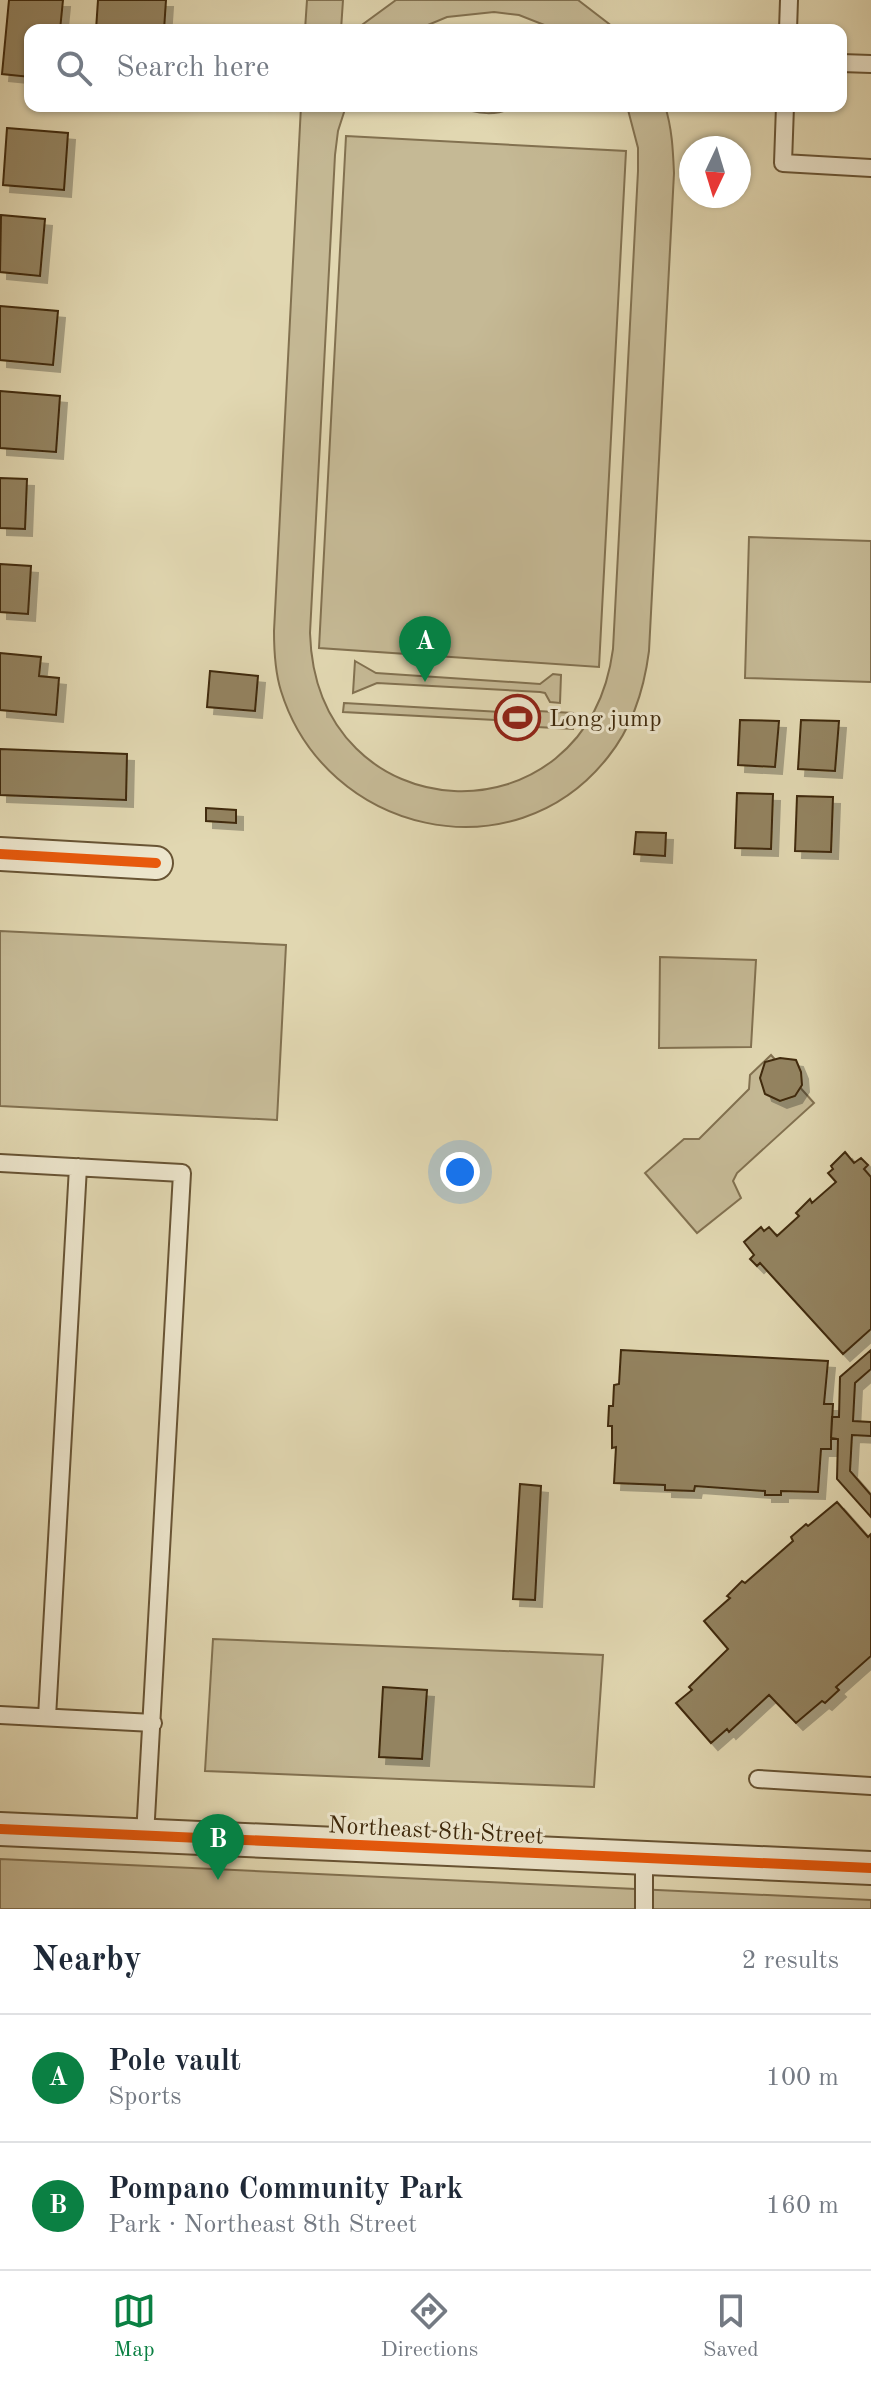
<!DOCTYPE html>
<meta charset="utf-8">
<style>
:root{--surface:#fff;--page:#f6f6f7;--text:#1f2937;--muted:#747a83;--line:#e0e1e3;--accent:#0b8043}
body{margin:0;font-family:"Old Standard TT",serif;background:var(--page);color:var(--text)}
.compass{position:absolute;left:679px;top:136px;width:72px;height:72px;border-radius:50%;background:var(--surface);box-shadow:0 2px 6px #0004;rotate:184deg}
.you{position:absolute;left:460px;top:1172px;width:28px;height:28px;margin:-20px;border:6px solid #fff;border-radius:50%;background:#1a73e8;box-shadow:0 0 0 12px #1a73e833}
.badge{display:grid;place-items:center;width:52px;height:52px;border-radius:50%;background:var(--accent);color:#fff;font-size:26px;font-weight:700}
.pin{position:absolute;translate:-50% -66px;filter:drop-shadow(0 2px 4px #0008)}
.pin::after{content:'';position:absolute;top:42px;width:28px;height:24px;background:inherit;clip-path:polygon(0 0,100% 0,50% 100%)}
.list{margin:0;padding:0;list-style:none}
h2{display:flex;justify-content:space-between;align-items:center;height:104px;margin:0;padding:0 32px;font-size:34px}
h2 small{font-size:26px;font-weight:400;color:var(--muted)}
.list li{display:grid;grid-template-columns:52px 1fr auto;gap:24px;align-items:center;box-sizing:border-box;height:128px;padding:0 32px;border-top:2px solid var(--line)}
.list b{display:block;font-size:30px;white-space:nowrap}
.list p{margin:0;font-size:26px;white-space:nowrap;color:var(--muted)}
.list em{font-size:26px;font-style:normal;color:var(--muted)}
.icon{flex:none;width:44px;height:44px;fill:none;stroke:currentColor;stroke-width:2;stroke-linecap:round;stroke-linejoin:round}
.map{position:relative;flex:none;width:871px;height:1909px;overflow:hidden}
.search{position:absolute;background:var(--surface);box-shadow:0 2px 6px #0004;left:24px;right:24px;top:24px;height:88px;display:flex;align-items:center;gap:20px;box-sizing:border-box;padding:0 28px;border-radius:16px;color:var(--muted);font-size:30px}
.sheet{height:360px;background:var(--surface)}
nav{display:flex;justify-content:space-around;align-items:center;box-sizing:border-box;height:112px;border-top:2px solid var(--line);background:var(--surface);font-size:22px;color:var(--muted)}
nav a{display:grid;justify-items:center;gap:4px}
nav .on{color:var(--accent)}
.map>svg:first-child{display:block}
</style>
<div class="map">
<svg width="871" height="1909" viewBox="0 0 871 1909">
<defs>
<filter id="shadow"><feDropShadow dx="7" dy="7" stdDeviation="0" flood-color="#0004"/></filter>
</defs>
<rect width="100%" height="100%" fill="#e1d7b1"/>
<filter id="stains"><feTurbulence type="fractalNoise" baseFrequency=".0025" numOctaves="4"/><feColorMatrix values="0 0 0 0 .2 0 0 0 0 .09 0 0 0 0 .02 0 0 0 .5 -.17"/></filter>
<radialGradient id="worn" r=".72"><stop offset=".6" stop-color="#630" stop-opacity="0"/><stop offset="1" stop-color="#630" stop-opacity=".3"/></radialGradient>
<path fill="#c5b995" stroke="#827150" stroke-width="2" d="M 307,0 L 343,0 L 341,30 L 305,30 Z
M 396,0 L 578,0 L 617,30 L 557,30 L 519,15 L 494,12 L 447,17 L 416,30 L 355,30 Z
M 301,106 L 346,106 L 338,131 L 335,155 L 310,633 C 316,835 587,847 613,649 L 638,171 L 638,148 L 627,106 L 665,106 C 672,128 673,150 674,173 L 649,651 C 644,690 633,726 608,757 C 513,878 325,833 281,691 C 275,672 274,651 274,631 Z
M 457,106 L 516,106 C 496,117 477,114 457,106 Z
M 346,136 L 626,151 L 599,667 L 319,648 Z
M 749,537 L 871,541 L 871,682 L 745,678 Z
M 355,661 L 376,673 L 540,684 L 553,674 L 561,675 L 560,703 L 550,702 L 545,693 L 540,692 L 377,683 L 353,693 Z
M 344,703 L 537,714 L 538,711 L 573,713 L 573,729 L 537,727 L 536,722 L 343,712 Z
M 0,931 L 286,945 L 277,1120 L 0,1106 Z
M 660,957 L 756,960 L 751,1047 L 659,1048 Z
M 771,1055 L 814,1103 L 737,1173 L 733,1181 L 741,1198 L 697,1233 L 645,1173 L 684,1139 L 699,1139 L 749,1089 L 750,1075 Z
M 213,1639 L 603,1655 L 594,1787 L 205,1771 Z
M 0,1859 L 871,1900 L 871,1909 L 0,1909 Z"/>
<path fill="#938361" stroke="#3f290b" stroke-width="2" filter="url(#shadow)" d="M 9,0 L 63,0 L 60,30 L 30,30 L 30,77 L 2,74 Z
M 98,0 L 166,0 L 164,30 L 96,30 Z
M 7,128 L 68,133 L 64,190 L 3,185 Z
M 1,215 L 45,219 L 40,276 L 0,272 Z
M 0,306 L 58,311 L 53,365 L 0,360 Z
M 0,391 L 60,396 L 56,452 L 0,448 Z
M 0,478 L 27,479 L 25,529 L 0,528 Z
M 0,564 L 31,566 L 28,614 L 0,612 Z
M 0,653 L 41,657 L 39,676 L 59,678 L 56,715 L 0,710 Z
M 210,671 L 258,676 L 255,711 L 207,707 Z
M 740,720 L 779,721 L 775,767 L 738,765 Z
M 801,720 L 839,721 L 835,771 L 798,769 Z
M 0,749 L 127,754 L 126,800 L 0,795 Z
M 737,793 L 773,794 L 771,849 L 735,848 Z
M 797,796 L 833,797 L 831,852 L 795,851 Z
M 206,808 L 236,810 L 236,823 L 206,821 Z
M 636,832 L 666,833 L 665,856 L 634,854 Z
M 780,1058 L 796,1060 L 801,1072 L 802,1085 L 795,1096 L 780,1101 L 765,1094 L 760,1078 L 765,1062 Z
M 845,1152 L 854,1163 L 861,1158 L 868,1165 L 864,1169 L 871,1177 L 871,1329 L 843,1354 L 760,1263 L 757,1266 L 750,1259 L 754,1255 L 744,1242 L 761,1227 L 764,1231 L 769,1227 L 777,1236 L 799,1216 L 796,1213 L 810,1199 L 812,1203 L 836,1182 L 828,1173 L 833,1169 L 831,1166 Z
M 621,1350 L 828,1361 L 824,1404 L 833,1404 L 831,1438 L 831,1449 L 821,1449 L 818,1492 L 781,1491 L 781,1495 L 765,1495 L 765,1491 L 695,1486 L 694,1491 L 665,1490 L 665,1485 L 614,1483 L 616,1447 L 612,1448 L 612,1426 L 608,1426 L 609,1406 L 613,1406 L 614,1385 L 619,1384 Z
M 871,1350 L 871,1369 L 855,1383 L 853,1421 L 871,1422 L 871,1436 L 852,1435 L 850,1471 L 871,1495 L 871,1517 L 837,1479 L 838,1439 L 831,1438 L 832,1417 L 839,1417 L 840,1377 Z
M 520,1484 L 541,1486 L 535,1600 L 513,1599 Z
M 837,1502 L 868,1537 L 871,1534 L 871,1656 L 836,1687 L 839,1690 L 825,1703 L 822,1701 L 796,1723 L 769,1695 L 729,1732 L 727,1729 L 711,1743 L 676,1703 L 692,1690 L 689,1687 L 728,1649 L 704,1621 L 730,1598 L 727,1596 L 742,1581 L 745,1583 L 793,1541 L 791,1537 L 806,1524 L 808,1526 Z
M 383,1687 L 427,1690 L 422,1759 L 379,1757 Z"/>
<g fill="none" stroke-linecap="round" stroke-linejoin="round">
<defs>
<path id="service" d="M 788,30 L 789,0
M 841,63 L 871,64
M 785,106 L 783,163 L 871,168
M 0,1163 L 182,1173 L 145,1836
M 0,1715 L 153,1723
M 47,1717 L 78,1167
M 758,1779 L 871,1786
M 644,1859 L 644,1909"/>
<path id="minor" d="M 0,854 L 156,863
M 0,1829 L 871,1868"/>
</defs>
<use href="#service" stroke="#685434" stroke-width="20"/>
<use href="#minor" stroke="#685434" stroke-width="36"/>
<use href="#service" stroke="#ece5cc" stroke-width="16"/>
<use href="#minor" stroke="#ece5cc" stroke-width="32"/>
<defs>
<path id="cycleway" d="M 0,854 L 156,863
M 0,1829 L 871,1868"/>
</defs>
<use href="#cycleway" stroke="#ece5cc" stroke-width="15"/>
<use href="#cycleway" stroke="#e8590c" stroke-width="10"/>
</g>
<defs>
<symbol id="stadium-ring" viewBox="-11 -11 22 22"><circle r="9.5" fill="#ece5cc" stroke="#8f2418" stroke-width="1.5"/><path d="M0-5a6.5 5 0 1 0 0 10a6.5 5 0 1 0 0-10ZM-3.5-1.8h7v3.6h-7Z" fill="#8f2418"/></symbol>
</defs>
<g fill-rule="evenodd">
<use href="#stadium-ring" x="492" y="692" width="51" height="51"/>
</g>
<g text-anchor="middle" stroke-width="6" stroke-linejoin="round" paint-order="stroke">
<g font-size="24" fill="#3f290b" stroke="#ece5cc" text-anchor="start">
<text x="549" y="726">Long jump</text>
</g>
<g font-size="24" fill="#3f290b" stroke="#ece5cc">
<text transform="translate(436 1830) rotate(3)" y="8">Northeast 8th Street</text>
</g>
</g>
<rect width="100%" height="100%" filter="url(#stains)"/>
<rect width="100%" height="100%" fill="url(#worn)"/>
</svg>
<svg class="compass" viewBox="-18 -18 36 36"><path d="M0-13l5 13h-10z" fill="#e53935"/><path d="M0 13l5-13h-10z" fill="#747a83"/></svg>
<div class="you"></div>
<div class="pin badge" style="left:425px;top:682px">A</div>
<div class="pin badge" style="left:218px;top:1880px">B</div>
<div class="search"><svg class="icon" aria-label="search" viewBox="0 0 24 24"><circle cx="10" cy="10" r="6"/><path d="M15 15l6 6"/></svg>Search here</div>
</div>
<section class="sheet">
<h2>Nearby<small>2 results</small></h2>
<ul class="list">
<li><span class="badge">A</span><div><b>Pole vault</b><p>Sports</p></div><em>100 m</em></li>
<li><span class="badge">B</span><div><b>Pompano Community Park</b><p>Park · Northeast 8th Street</p></div><em>160 m</em></li>
</ul>
</section>
<nav>
<a class="on"><svg class="icon" aria-label="map" viewBox="0 0 24 24"><path d="M3 6l6-2 6 2 6-2v14l-6 2-6-2-6 2zM9 4v14M15 6v14"/></svg>Map</a>
<a><svg class="icon" aria-label="directions" viewBox="0 0 24 24"><path d="M12 3l9 9-9 9-9-9zM9 14v-3h6M13 9l2 2-2 2"/></svg>Directions</a>
<a><svg class="icon" aria-label="saved" viewBox="0 0 24 24"><path d="M7 4h10v16l-5-4-5 4z"/></svg>Saved</a>
</nav>
